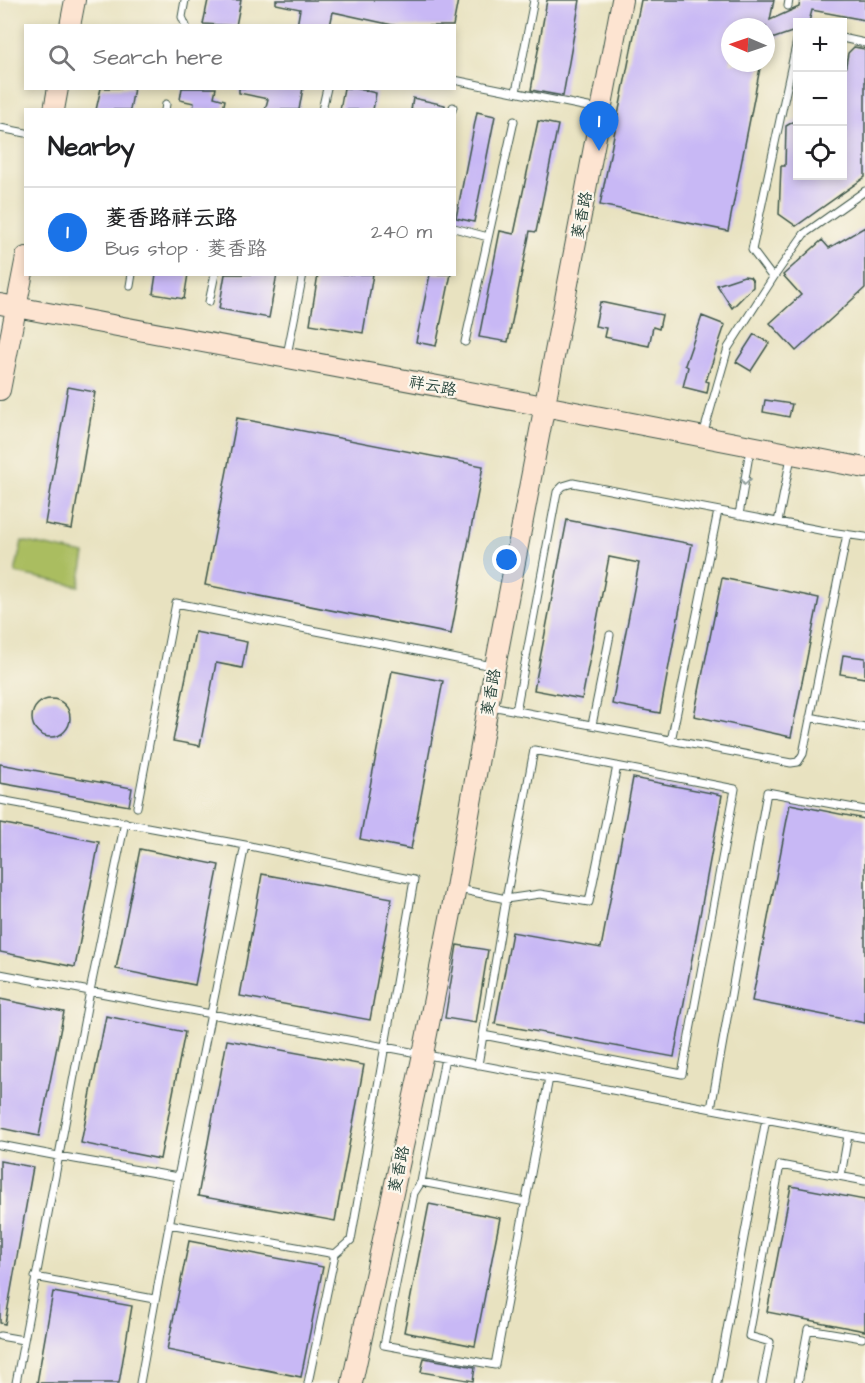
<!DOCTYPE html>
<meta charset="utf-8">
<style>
:root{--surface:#fff;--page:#f2f2f2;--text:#202124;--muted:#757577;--line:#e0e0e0;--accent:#1a73e8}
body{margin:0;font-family:"Architects Daughter","LXGW WenKai TC",sans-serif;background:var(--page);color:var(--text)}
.controls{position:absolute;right:18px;top:18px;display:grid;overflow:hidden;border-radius:0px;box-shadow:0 3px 9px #0003}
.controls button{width:54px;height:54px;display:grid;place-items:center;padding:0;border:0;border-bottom:2px solid var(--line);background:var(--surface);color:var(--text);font:30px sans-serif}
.compass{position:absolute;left:721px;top:18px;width:54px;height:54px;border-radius:50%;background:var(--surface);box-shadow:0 3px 9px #0003;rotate:272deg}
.you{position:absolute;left:507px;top:560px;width:21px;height:21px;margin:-15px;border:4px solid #fff;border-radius:50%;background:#1a73e8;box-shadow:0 0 0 9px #1a73e833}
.badge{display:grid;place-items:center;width:39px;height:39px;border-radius:50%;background:var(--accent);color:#fff;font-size:20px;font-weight:700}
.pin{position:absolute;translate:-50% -50px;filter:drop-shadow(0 2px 3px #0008)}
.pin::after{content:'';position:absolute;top:32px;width:21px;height:18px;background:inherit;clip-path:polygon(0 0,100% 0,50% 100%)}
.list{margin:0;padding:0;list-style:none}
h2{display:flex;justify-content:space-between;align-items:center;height:78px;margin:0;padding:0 24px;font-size:26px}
h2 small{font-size:20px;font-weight:400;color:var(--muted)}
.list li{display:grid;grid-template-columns:39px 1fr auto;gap:18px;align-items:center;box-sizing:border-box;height:90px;padding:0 24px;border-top:2px solid var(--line)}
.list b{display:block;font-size:22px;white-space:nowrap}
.list p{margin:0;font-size:20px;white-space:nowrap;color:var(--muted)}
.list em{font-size:20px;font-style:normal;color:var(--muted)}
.icon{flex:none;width:33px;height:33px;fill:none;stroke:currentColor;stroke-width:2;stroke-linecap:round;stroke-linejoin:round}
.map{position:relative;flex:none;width:865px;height:1383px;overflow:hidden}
.search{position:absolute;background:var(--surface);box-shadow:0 3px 9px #0003;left:24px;top:24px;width:432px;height:66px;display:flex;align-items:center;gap:15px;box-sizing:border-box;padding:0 21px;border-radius:0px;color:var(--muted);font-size:22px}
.panel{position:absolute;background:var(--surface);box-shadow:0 3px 9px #0003;left:24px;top:108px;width:432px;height:168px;border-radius:0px}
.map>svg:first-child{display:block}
</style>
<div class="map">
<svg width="865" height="1383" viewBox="0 0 865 1383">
<rect width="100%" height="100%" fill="#fbf7ec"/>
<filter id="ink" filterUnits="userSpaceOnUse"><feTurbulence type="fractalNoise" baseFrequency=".0167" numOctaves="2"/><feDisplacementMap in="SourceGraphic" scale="12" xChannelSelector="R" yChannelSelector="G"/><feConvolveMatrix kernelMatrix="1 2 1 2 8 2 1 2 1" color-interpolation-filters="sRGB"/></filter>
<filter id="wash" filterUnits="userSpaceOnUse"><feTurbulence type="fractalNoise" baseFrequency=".008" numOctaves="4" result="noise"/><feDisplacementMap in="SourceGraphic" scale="24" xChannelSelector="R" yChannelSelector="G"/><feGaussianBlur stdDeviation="1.35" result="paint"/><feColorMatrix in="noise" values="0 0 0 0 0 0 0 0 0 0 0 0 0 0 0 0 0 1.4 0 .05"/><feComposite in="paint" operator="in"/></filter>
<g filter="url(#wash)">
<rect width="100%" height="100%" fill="#e8e2c0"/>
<path fill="#aabd61" stroke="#647d4a" stroke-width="1.5" d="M 22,541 L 85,554 L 79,586 L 15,573 Z"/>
<g id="blocks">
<path fill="#c8b8f5" d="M 208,0 L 241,0 L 236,26 L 203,24 Z
M 276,0 L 458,0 L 453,26 L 397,26 L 333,12 L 330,26 L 297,26 L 300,9 L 276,4 Z
M 547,0 L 580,0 L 563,96 L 531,90 Z
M 641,0 L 774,0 L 770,20 L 799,7 L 800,0 L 865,0 L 865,20 L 812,10 L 809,22 L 798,22 L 798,30 L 766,41 L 766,27 L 730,27 L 730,63 L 761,63 L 728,231 L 600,205 Z
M 854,47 L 865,49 L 865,177 L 796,226 L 779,214 L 781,166 L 785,166 L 786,126 L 798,119 L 798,176 L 843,176 L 843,82 L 848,53 Z
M 101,88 L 134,88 L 130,110 L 96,110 Z
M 182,88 L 216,88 L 214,97 L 225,100 L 223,110 L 193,110 L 194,103 L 180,100 Z
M 239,88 L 303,88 L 299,110 L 265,110 L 268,99 L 239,93 Z
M 344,88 L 354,88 L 376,93 L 373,110 L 340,110 Z
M 413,98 L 445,105 L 445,110 L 411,110 Z
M 477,112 L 495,116 L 474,222 L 456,218 Z
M 538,121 L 558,125 L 536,232 L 530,231 L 508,342 L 479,337 L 500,231 L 514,234 Z
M 865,227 L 865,288 L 796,351 L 770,323 L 801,295 L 783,275 L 822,240 L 829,248 Z
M 156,274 L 188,274 L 184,299 L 153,294 Z
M 225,274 L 277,274 L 269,318 L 219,309 Z
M 318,274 L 373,274 L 363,333 L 310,324 Z
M 430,274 L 451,274 L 436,346 L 416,342 Z
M 744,276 L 750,277 L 753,281 L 753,287 L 732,308 L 717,285 Z
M 600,302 L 662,315 L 659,329 L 653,327 L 649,346 L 604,337 L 606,328 L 595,326 Z
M 702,316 L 725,325 L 706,381 L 709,382 L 707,393 L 683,387 L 688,367 L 685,365 Z
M 754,334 L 769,343 L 751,371 L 736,362 Z
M 68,387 L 95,392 L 72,529 L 45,524 Z
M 765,400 L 792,404 L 789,417 L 763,412 Z
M 237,418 L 483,466 L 451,634 L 205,585 Z
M 567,520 L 692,544 L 660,713 L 612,704 L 639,563 L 609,557 L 582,699 L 534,690 Z
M 722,578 L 819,598 L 791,737 L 694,716 Z
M 195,632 L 247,642 L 242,668 L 216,663 L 200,746 L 173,741 Z
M 843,655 L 865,658 L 865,678 L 840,674 Z
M 392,671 L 443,681 L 411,849 L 360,839 Z
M32 718a19 19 0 1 1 38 0a19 19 0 1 1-38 0Z
M 0,764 L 132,788 L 129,806 L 0,783 Z
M 633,778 L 722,795 L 674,1057 L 495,1024 L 512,932 L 601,948 Z
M 790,804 L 865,819 L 865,1023 L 752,1001 Z
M 0,823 L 99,842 L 75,967 L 0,952 Z
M 140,849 L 219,865 L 195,985 L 116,969 Z
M 262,874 L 392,898 L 370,1020 L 240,996 Z
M 457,945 L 488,950 L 476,1023 L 445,1018 Z
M 0,999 L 64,1012 L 39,1136 L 0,1128 Z
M 106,1016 L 185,1032 L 160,1159 L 81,1143 Z
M 227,1040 L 364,1065 L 335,1221 L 198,1196 Z
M 0,1161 L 33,1167 L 5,1324 L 0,1323 Z
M 791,1186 L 865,1200 L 865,1331 L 767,1312 Z
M 429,1204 L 500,1218 L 475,1346 L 404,1332 Z
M 189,1241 L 323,1267 L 301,1377 L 167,1350 Z
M 53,1292 L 132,1306 L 119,1383 L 37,1383 Z
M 424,1358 L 475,1367 L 473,1381 L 421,1372 Z"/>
</g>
</g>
<g filter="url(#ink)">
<use href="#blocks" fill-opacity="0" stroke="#3d5649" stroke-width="1.5"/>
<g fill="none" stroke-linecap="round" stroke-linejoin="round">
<defs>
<path id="lane" d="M 185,0 L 182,17 L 186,26
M 788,6 L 789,0
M 842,38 L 865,43
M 454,80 L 598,109
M 516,92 L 534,0
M 165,110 L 166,104
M 322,110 L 327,88
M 452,110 L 453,107
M 0,128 L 26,133
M 454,228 L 488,237
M 773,278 L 752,250 L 798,36
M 130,286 L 132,274
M 209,302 L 215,274
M 465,342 L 514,121
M 287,355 L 303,274
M 703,435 L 728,348 L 773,278 L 804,234 L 865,191
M 739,515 L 750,449
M 778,522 L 791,457
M 491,706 L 791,763 L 798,762 L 803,754 L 847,534
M 516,711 L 557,492 L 563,486 L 573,483 L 830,532 L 865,537
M 810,717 L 865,728
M 592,725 L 610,635
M 671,741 L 718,511
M 0,800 L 245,845 L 414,880 L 351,1240 L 335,1254
M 137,807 L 176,603 L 492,666
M 459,889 L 506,899 L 540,894 L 589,902 L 617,766
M 0,974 L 865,1138
M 445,1058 L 421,1182 L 526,1202
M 478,1065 L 506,899 L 534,750 L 735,789 L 682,1074 L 483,1035
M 711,1109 L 767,792 L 865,810
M 0,1145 L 58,1156 L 178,1177
M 841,1176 L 848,1135
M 421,1182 L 414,1193 L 384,1345 L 495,1365 L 549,1078
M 169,1224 L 335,1254 L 308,1383
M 35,1277 L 154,1299
M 0,1336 L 23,1340
M 16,1383 L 90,991 L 125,822
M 140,1383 L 178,1177 L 245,845
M 717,1383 L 766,1119
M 762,1383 L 770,1342 L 749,1336 L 780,1165 L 865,1181
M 798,1383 L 808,1329 L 862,1338"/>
<path id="secondary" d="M 70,26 L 75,0
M 54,110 L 58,88
M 0,304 L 544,406 L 865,468
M 0,390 L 26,257
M 352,1383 L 423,1054 L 456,888 L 495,667 L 622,0"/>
</defs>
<use href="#lane" stroke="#3d5649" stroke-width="9"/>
<use href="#secondary" stroke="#3d5649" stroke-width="22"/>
<use href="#lane" stroke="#fff" stroke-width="7"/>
<use href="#secondary" stroke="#fde4d1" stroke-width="20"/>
</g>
<defs><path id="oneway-chevron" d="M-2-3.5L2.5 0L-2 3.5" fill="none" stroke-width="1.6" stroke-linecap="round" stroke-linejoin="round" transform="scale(1.5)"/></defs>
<use stroke="#8f9e9a" href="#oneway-chevron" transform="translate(745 481) rotate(100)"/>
</g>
<g text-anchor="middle" stroke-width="4.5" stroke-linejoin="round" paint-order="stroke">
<g font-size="16" fill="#1f3d34" stroke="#fbf7ec">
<text transform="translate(581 215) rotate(-79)" y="6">菱香路</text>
<text transform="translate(433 385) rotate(11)" y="6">祥云路</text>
<text transform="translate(490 692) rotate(-80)" y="6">菱香路</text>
<text transform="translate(398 1169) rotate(-78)" y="6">菱香路</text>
</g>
</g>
</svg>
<div class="controls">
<button>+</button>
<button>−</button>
<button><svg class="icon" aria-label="locate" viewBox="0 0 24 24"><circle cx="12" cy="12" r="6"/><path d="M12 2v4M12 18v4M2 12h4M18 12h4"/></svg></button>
</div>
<svg class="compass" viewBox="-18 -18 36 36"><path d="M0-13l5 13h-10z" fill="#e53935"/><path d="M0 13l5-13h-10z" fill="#757577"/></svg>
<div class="you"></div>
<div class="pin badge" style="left:599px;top:151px">1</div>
<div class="search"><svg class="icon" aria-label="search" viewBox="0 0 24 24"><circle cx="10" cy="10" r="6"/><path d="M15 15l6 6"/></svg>Search here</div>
<section class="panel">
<h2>Nearby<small></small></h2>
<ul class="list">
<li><span class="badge">1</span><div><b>菱香路祥云路</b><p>Bus stop · 菱香路</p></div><em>240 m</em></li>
</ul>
</section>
</div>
